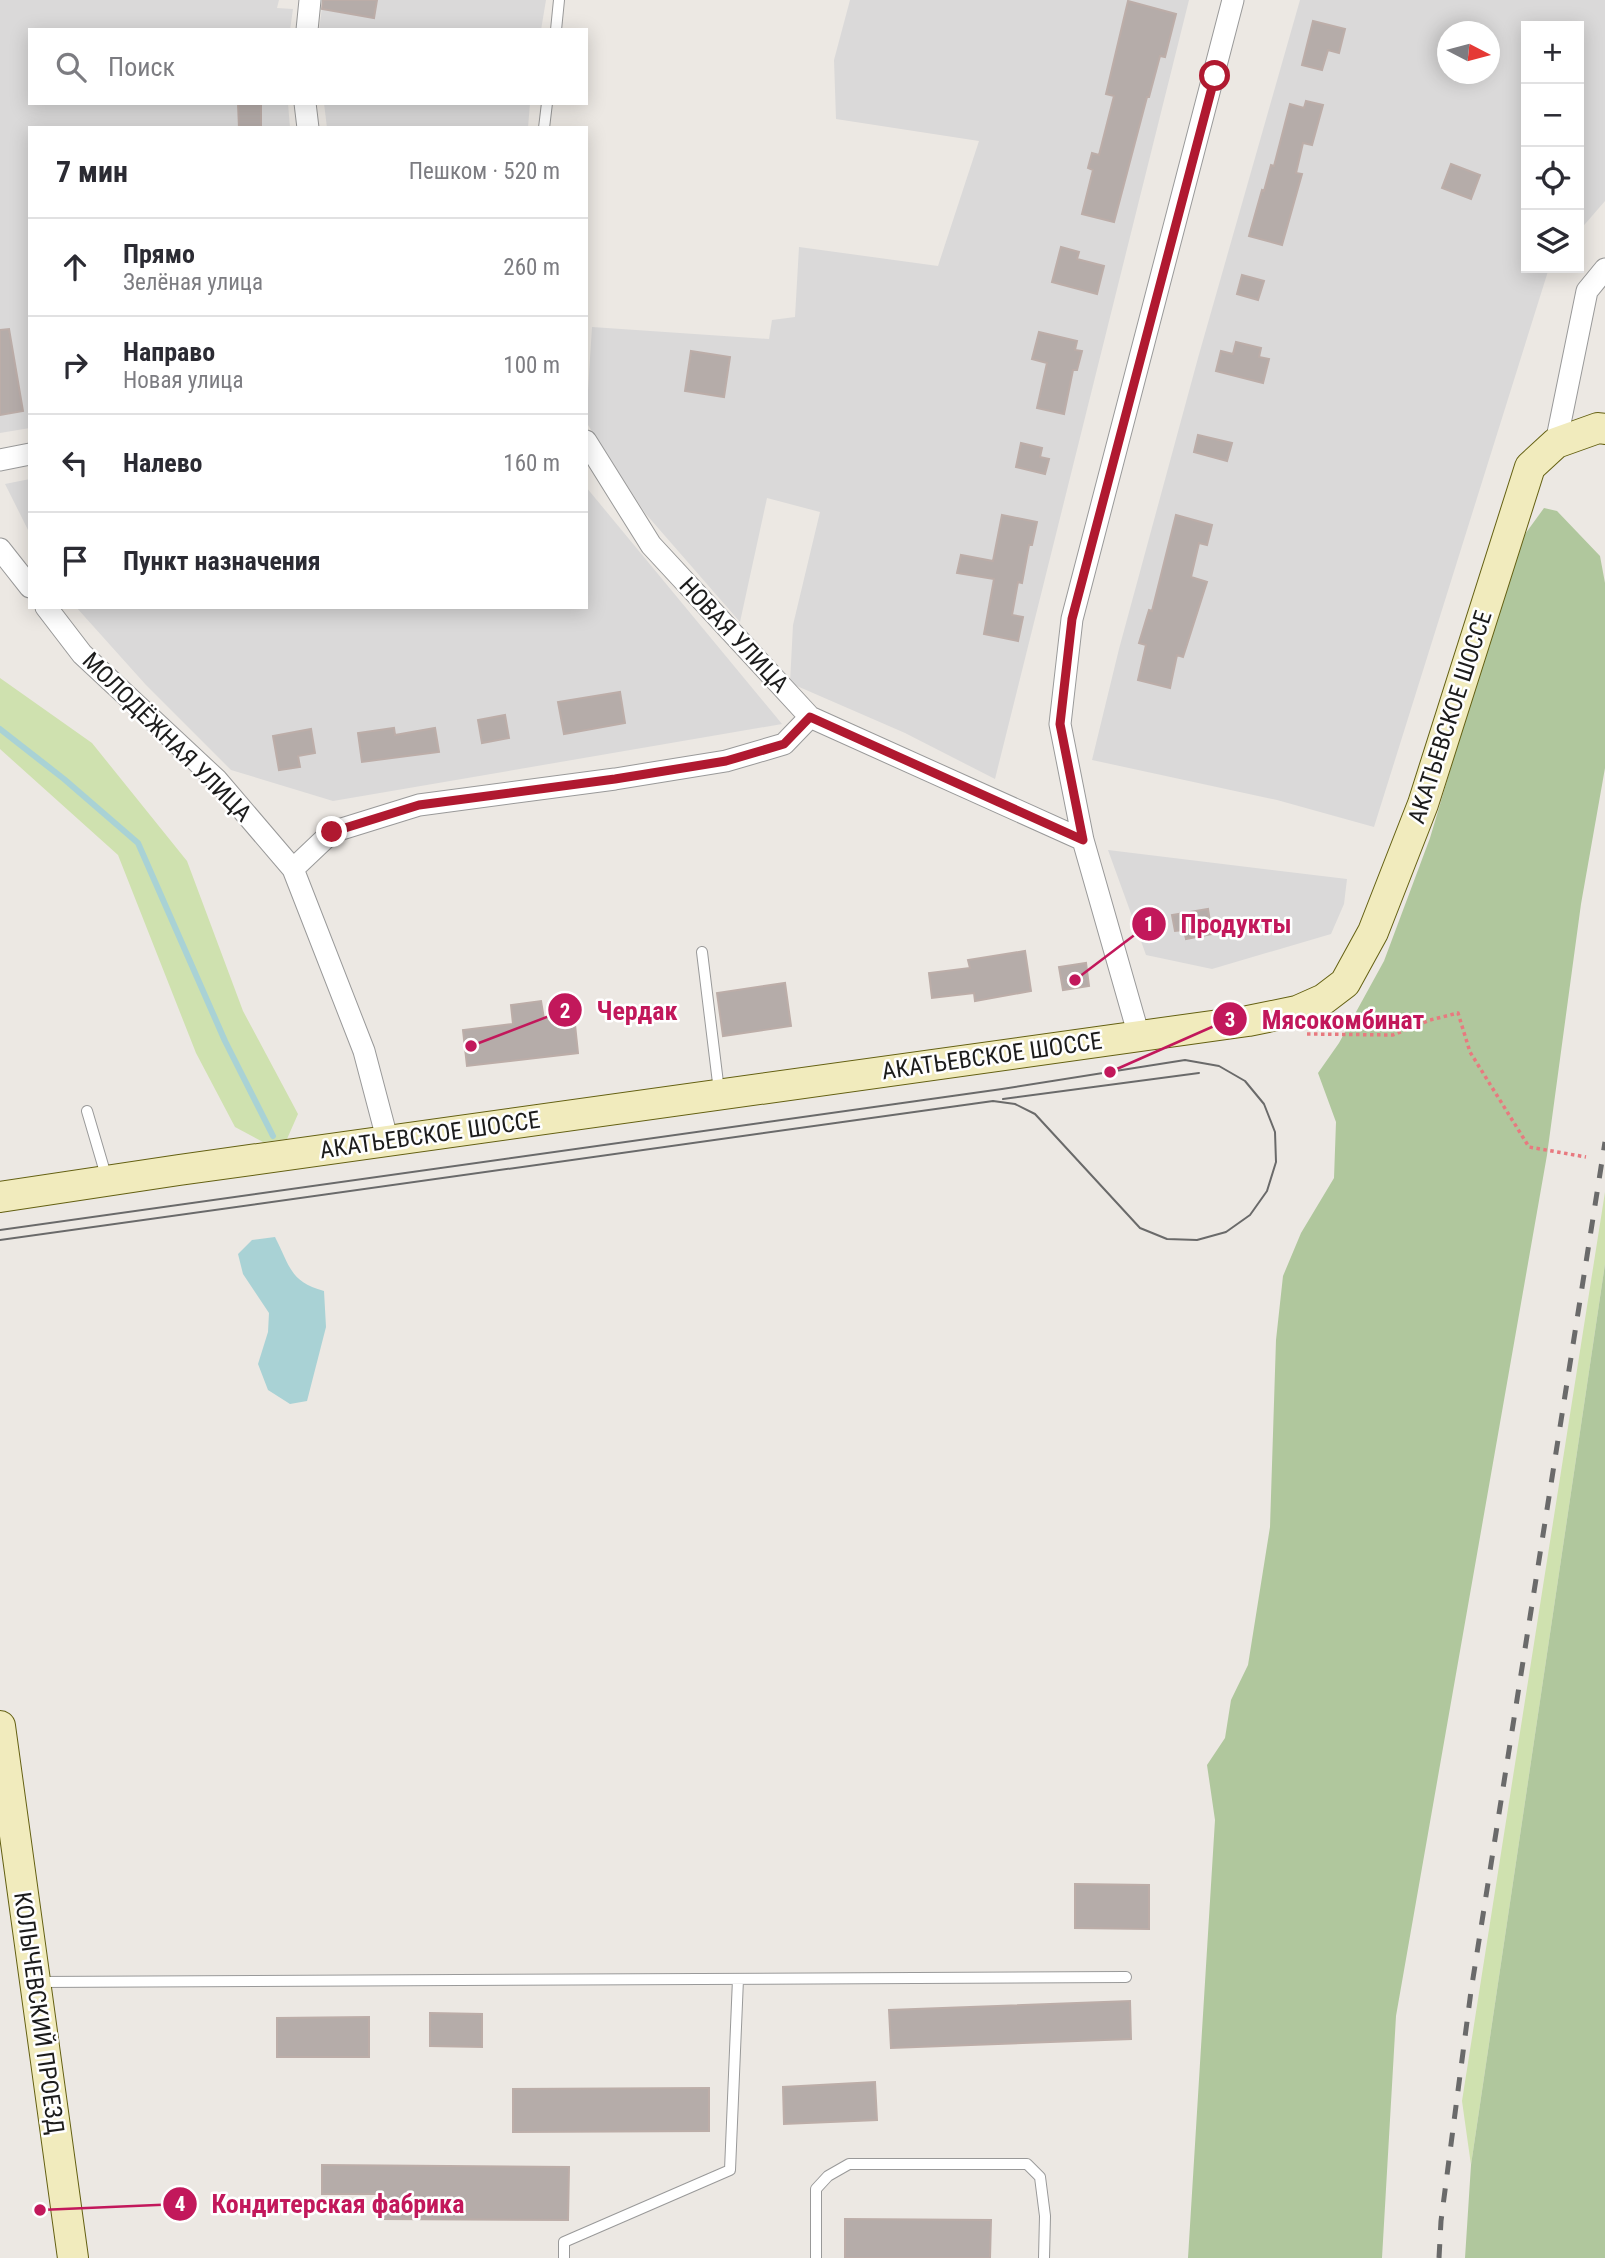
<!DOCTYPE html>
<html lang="ru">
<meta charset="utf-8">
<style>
:root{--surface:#fff;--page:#f7f7f7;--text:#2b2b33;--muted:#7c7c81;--line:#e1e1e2}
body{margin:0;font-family:"Roboto Condensed",sans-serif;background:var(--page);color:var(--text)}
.controls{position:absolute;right:21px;top:21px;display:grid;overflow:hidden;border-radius:0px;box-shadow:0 4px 18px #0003}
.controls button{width:63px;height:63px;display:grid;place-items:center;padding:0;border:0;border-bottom:2px solid var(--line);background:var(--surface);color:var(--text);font:35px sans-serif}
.compass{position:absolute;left:1437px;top:21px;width:63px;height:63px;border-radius:50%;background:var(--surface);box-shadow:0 4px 18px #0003;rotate:96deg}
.stop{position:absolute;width:21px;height:21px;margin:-16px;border:5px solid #b01930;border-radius:50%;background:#fff}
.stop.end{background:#b01930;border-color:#fff;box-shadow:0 2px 7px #0008}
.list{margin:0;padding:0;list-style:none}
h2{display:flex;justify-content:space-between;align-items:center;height:91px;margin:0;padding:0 28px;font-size:30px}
h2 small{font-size:23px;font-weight:400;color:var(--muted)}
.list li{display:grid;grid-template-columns:46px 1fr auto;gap:21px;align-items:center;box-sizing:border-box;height:98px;padding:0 28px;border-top:2px solid var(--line)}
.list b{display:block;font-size:26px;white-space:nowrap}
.list p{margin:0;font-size:23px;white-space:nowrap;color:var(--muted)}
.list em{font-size:23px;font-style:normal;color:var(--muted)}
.icon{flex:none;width:38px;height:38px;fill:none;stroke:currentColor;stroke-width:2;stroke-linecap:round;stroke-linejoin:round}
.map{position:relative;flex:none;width:1605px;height:2258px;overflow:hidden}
.search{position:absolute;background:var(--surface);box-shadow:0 4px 18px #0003;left:28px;top:28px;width:560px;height:77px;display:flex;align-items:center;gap:18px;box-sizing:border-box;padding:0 24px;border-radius:0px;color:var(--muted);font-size:26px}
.panel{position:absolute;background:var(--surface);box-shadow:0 4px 18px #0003;left:28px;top:126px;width:560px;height:483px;border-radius:0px}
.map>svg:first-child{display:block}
</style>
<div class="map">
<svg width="1605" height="2258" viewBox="0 0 1605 2258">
<rect width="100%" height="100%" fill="#ece8e3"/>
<path fill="#dad9d9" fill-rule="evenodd" d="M 0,0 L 279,0 L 277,8 L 293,9 L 290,30 L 30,30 L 30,103 L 288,103 L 290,128 L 30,128 L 30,428 L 0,433 Z
M 323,0 L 546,0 L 541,30 L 319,30 Z
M 850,0 L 1189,0 L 995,779 L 905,733 L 790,683 L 793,625 L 820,512 L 767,498 L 740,622 L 645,513 L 586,422 L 592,327 L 769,339 L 772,320 L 795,317 L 799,247 L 938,266 L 979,141 L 836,119 L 834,60 Z
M 1300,0 L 1605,0 L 1605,201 L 1579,231 L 1579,26 L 1526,26 L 1526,268 L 1549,268 L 1374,827 L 1277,800 L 1092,760 L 1119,649 L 1198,358 ZM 1448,32 L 1490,32 L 1490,74 L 1448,74 Z
M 324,103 L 530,103 L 528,128 L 327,128 Z
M 30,479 L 30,534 L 5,484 Z
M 586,487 L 782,724 L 333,801 L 231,770 L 146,685 L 76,607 L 586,607 Z
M 1108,850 L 1347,879 L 1344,904 L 1331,934 L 1212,969 L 1146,955 Z"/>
<path fill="#cfe1af" d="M 0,678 L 92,743 L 187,861 L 243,1011 L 298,1114 L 287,1139 L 263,1142 L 235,1127 L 196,1053 L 118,855 L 0,749 Z
M 1605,1192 L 1605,1264 L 1471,2165 L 1462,2101 Z"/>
<path fill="#b0c79d" d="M 1544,508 L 1557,511 L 1600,556 L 1605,583 L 1605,768 L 1581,904 L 1547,1155 L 1396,2016 L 1382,2258 L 1188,2258 L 1215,1820 L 1207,1765 L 1225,1738 L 1231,1700 L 1248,1665 L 1270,1527 L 1276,1340 L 1283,1276 L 1301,1233 L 1334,1178 L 1336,1122 L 1318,1073 L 1339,1043 L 1384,961 L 1430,838 L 1517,545 Z
M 1605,1264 L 1605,2258 L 1465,2258 L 1471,2165 Z"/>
<path fill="#a9d2d5" d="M 275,1237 C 290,1266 290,1282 324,1291 L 326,1327 L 307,1401 L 290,1404 L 268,1390 L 258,1364 L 268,1332 L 269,1313 L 243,1274 L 238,1254 L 252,1240 Z"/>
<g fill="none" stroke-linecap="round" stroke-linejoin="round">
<path stroke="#a9d2d5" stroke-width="6" d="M 0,729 L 64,779 L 138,843 L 225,1041 L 273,1136"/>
</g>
<path fill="#b5aca9" stroke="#bcada8" stroke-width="2" d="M 323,0 L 377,0 L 374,18 L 322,9 Z
M 1128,1 L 1176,14 L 1165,57 L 1160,56 L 1149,97 L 1147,97 L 1114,222 L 1082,214 L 1093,170 L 1088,168 L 1092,153 L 1099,155 L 1114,96 L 1106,94 Z
M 1313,21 L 1345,29 L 1339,53 L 1328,50 L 1322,70 L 1302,65 Z
M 1306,101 L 1323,105 L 1312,145 L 1303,143 L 1296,173 L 1302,174 L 1282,245 L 1249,236 L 1262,190 L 1264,191 L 1271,165 L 1274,166 L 1290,104 L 1304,108 Z
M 238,103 L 261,103 L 261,128 L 239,128 Z
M 1451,164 L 1480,175 L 1471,199 L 1442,188 Z
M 1061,247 L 1079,252 L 1077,259 L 1104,266 L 1097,294 L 1052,282 Z
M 1242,275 L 1264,281 L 1258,300 L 1237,294 Z
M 9,329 L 23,411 L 0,415 L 0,330 Z
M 1039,332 L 1077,341 L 1075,350 L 1082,351 L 1077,370 L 1073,370 L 1064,414 L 1037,408 L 1047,363 L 1032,359 Z
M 1236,342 L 1261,348 L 1259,357 L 1269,359 L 1263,383 L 1216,371 L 1221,351 L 1233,354 Z
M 691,351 L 730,357 L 724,397 L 685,391 Z
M 1198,435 L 1232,443 L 1227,461 L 1194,452 Z
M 1021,443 L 1042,448 L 1040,457 L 1049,459 L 1045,474 L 1016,467 Z
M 1002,515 L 1037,522 L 1032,545 L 1029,545 L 1022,583 L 1018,582 L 1012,615 L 1023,617 L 1018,641 L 984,634 L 994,579 L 957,573 L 961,555 L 993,561 Z
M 1176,515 L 1212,525 L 1207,545 L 1199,543 L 1191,577 L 1207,582 L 1183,657 L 1177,655 L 1170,688 L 1138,680 L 1146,645 L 1139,643 L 1149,610 L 1152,611 Z
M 620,692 L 625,723 L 564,734 L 558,702 Z
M 505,715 L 509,738 L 482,743 L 478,720 Z
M 394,728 L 395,735 L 435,728 L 439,752 L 362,762 L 358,733 Z
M 311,729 L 315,753 L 298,756 L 300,767 L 279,770 L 273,736 Z
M 1208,909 L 1212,934 L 1186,939 L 1184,930 L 1175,931 L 1172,915 Z
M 1025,951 L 1031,991 L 975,1001 L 974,993 L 932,998 L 929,973 L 970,968 L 968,960 Z
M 1086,963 L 1089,986 L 1063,990 L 1059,967 Z
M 785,983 L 791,1026 L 723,1036 L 717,993 Z
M 541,1001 L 544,1019 L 574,1015 L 578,1053 L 467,1066 L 463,1030 L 513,1024 L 511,1005 Z
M 1075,1884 L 1149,1885 L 1149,1929 L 1075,1928 Z
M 1130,2001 L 1131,2039 L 891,2048 L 889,2010 Z
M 430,2013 L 482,2014 L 482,2047 L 430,2046 Z
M 369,2017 L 369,2057 L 277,2057 L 277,2018 Z
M 875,2082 L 877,2120 L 784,2124 L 783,2087 Z
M 709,2088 L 709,2131 L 513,2132 L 513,2089 Z
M 322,2165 L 569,2167 L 568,2220 L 381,2219 L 381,2194 L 322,2194 Z
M 845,2219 L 991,2220 L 990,2258 L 845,2258 Z"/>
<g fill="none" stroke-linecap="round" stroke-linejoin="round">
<defs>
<path id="lane" d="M 556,30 L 559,0
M 544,128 L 547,103
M 702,952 L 719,1091
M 87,1111 L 107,1179
M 37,1982 L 1126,1977
M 564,2258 L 564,2242 L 730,2170 L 738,1979
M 816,2258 L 816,2189 L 828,2176 L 849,2164 L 1027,2164 L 1040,2177 L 1045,2216 L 1044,2258"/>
<path id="street" d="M 307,30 L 310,0
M 305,103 L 308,128
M 586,441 L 651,545 L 810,717 L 1083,840
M 1556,443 L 1587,291 L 1605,269
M 0,460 L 30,454
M 0,549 L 30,587
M 46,607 L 82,654 L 217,780 L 293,869 L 364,1051 L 388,1142
M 293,869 L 332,832 L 419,805 L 615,779 L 726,761 L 784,744 L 810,717
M 1139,1036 L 1083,840 L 1060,724 L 1072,619 L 1233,0"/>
<path id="secondary" d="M 0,1197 L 179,1170 L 1248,1021 L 1297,1011 L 1324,999 L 1345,983 L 1373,932 L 1423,804 L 1530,467 L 1556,443 L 1598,428 L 1605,429
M 0,1726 L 73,2258"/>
</defs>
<use href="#lane" stroke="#999" stroke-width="12"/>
<use href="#street" stroke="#999" stroke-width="23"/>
<use href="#secondary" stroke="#646012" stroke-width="32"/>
<path stroke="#e8797f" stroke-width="3.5" stroke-dasharray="3.5 3.5" stroke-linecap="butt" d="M 1307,1034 L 1393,1035 L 1430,1020 L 1458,1013 L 1470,1052 L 1529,1147 L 1586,1157"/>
<use href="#lane" stroke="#fff" stroke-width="10"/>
<use href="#street" stroke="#fff" stroke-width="21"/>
<use href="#secondary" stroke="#f1ebbd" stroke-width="30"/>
<path stroke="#6a6a6a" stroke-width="2" d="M 1003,1099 L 1199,1073
M 0,1230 L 1002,1089 L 1185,1060 L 1219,1066 L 1245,1081 L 1264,1104 L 1275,1132 L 1276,1162 L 1267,1191 L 1250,1215 L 1226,1232 L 1197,1240 L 1167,1239 L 1140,1228 L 1035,1114 L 1015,1104 L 993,1101 L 0,1240"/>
<path stroke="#6a6a6a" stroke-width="5" stroke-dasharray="14 14" stroke-linecap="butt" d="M 1439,2258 L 1441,2221 L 1471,1991 L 1605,1142"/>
</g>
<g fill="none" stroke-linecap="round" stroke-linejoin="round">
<path stroke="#b01930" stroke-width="9" d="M 332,832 L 419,805 L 615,779 L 726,761 L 784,744 L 810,717 L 1083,840 L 1060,724 L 1072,619 L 1215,76"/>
</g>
<g text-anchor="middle" stroke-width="5" stroke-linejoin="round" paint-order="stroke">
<g font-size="24" fill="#1c1c1c" stroke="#fff">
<text transform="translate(734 635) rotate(47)" y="8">НОВАЯ УЛИЦА</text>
<text transform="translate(1450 717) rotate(-72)" y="8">АКАТЬЕВСКОЕ ШОССЕ</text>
<text transform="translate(167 737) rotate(45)" y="8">МОЛОДЁЖНАЯ УЛИЦА</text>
<text transform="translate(992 1056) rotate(-8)" y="8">АКАТЬЕВСКОЕ ШОССЕ</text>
<text transform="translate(430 1135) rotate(-8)" y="8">АКАТЬЕВСКОЕ ШОССЕ</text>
<text transform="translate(39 2013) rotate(82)" y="8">КОЛЫЧЕВСКИЙ ПРОЕЗД</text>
</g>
</g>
<path fill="none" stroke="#c2185b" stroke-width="2.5" d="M1075 980L1149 924M471 1046L565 1010M1110 1072L1230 1019M40 2210L180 2204"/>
<g fill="#c2185b" stroke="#fff" stroke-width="2.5">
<circle cx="1075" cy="980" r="7"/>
<circle cx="471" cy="1046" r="7"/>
<circle cx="1110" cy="1072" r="7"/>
<circle cx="40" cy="2210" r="7"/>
<circle cx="1149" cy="924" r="18"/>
<circle cx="565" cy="1010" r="18"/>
<circle cx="1230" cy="1019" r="18"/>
<circle cx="180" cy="2204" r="18"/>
</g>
<g font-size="21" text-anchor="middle" font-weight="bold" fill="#fff">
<text x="1149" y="931">1</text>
<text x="565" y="1018">2</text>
<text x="1230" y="1027">3</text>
<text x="180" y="2211">4</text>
</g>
<g font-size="26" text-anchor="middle" font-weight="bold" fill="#c2185b" stroke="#fff" stroke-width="5" stroke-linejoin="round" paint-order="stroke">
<text x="1236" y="933">Продукты</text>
<text x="637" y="1020">Чердак</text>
<text x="1343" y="1029">Мясокомбинат</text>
<text x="338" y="2213">Кондитерская фабрика</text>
</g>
</svg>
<div class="controls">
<button>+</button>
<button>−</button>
<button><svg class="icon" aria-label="locate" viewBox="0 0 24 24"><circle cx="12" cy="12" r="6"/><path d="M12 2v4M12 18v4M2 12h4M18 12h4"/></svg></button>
<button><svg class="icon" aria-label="layers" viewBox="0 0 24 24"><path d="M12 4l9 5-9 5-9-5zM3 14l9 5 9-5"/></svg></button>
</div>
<svg class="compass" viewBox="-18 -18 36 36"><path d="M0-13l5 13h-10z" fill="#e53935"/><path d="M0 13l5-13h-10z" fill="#7c7c81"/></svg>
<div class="stop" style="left:1215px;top:76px"></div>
<div class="stop end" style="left:332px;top:832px"></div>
<div class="search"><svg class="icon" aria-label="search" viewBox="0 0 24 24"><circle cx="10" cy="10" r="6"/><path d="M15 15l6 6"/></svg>Поиск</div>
<section class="panel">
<h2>7 мин<small>Пешком · 520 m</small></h2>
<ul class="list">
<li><svg class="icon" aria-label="ahead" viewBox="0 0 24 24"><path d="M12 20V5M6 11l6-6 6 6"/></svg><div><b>Прямо</b><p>Зелёная улица</p></div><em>260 m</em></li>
<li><svg class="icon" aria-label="right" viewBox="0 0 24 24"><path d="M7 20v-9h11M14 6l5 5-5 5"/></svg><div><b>Направо</b><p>Новая улица</p></div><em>100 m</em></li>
<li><svg class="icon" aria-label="left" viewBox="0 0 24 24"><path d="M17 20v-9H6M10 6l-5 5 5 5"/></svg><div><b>Налево</b></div><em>160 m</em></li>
<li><svg class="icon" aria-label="arrive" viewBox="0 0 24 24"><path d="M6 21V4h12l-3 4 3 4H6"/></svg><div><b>Пункт назначения</b></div></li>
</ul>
</section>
</div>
